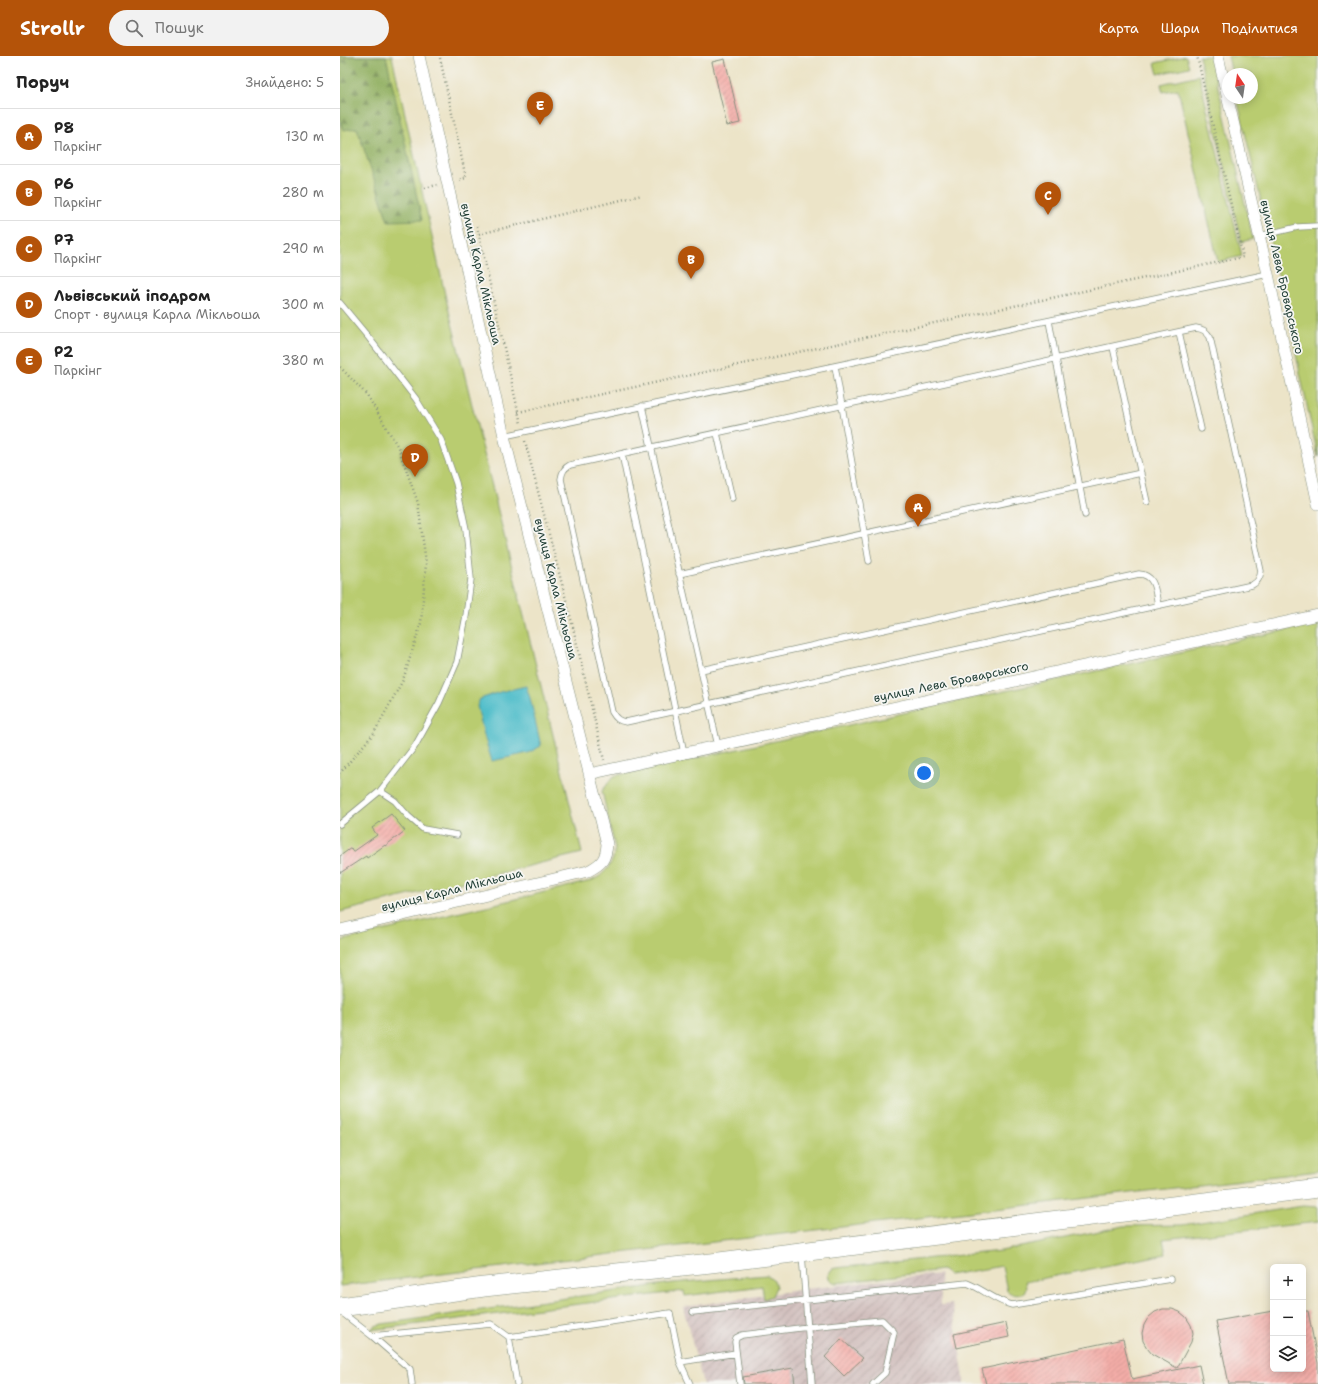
<!DOCTYPE html>
<html lang="uk">
<meta charset="utf-8">
<style>
:root{--surface:#fff;--page:#f2f2f2;--text:#222;--muted:#767676;--line:#e0e0e0;--accent:#b45309}
body{margin:0;font-family:"Shantell Sans",sans-serif;background:var(--page);color:var(--text)}
.controls{position:absolute;right:12px;bottom:12px;display:grid;overflow:hidden;border-radius:6px;box-shadow:0 2px 10px #0003}
.controls button{width:36px;height:36px;display:grid;place-items:center;padding:0;border:0;border-bottom:1px solid var(--line);background:var(--surface);color:var(--text);font:20px sans-serif}
.compass{position:absolute;left:882px;top:12px;width:36px;height:36px;border-radius:50%;background:var(--surface);box-shadow:0 2px 10px #0003;rotate:347deg}
.you{position:absolute;left:584px;top:717px;width:14px;height:14px;margin:-10px;border:3px solid #fff;border-radius:50%;background:#1a73e8;box-shadow:0 0 0 6px #1a73e833}
.badge{display:grid;place-items:center;width:26px;height:26px;border-radius:50%;background:var(--accent);color:#fff;font-size:13px;font-weight:700}
.pin{position:absolute;translate:-50% -33px;filter:drop-shadow(0 1px 2px #0008)}
.pin::after{content:'';position:absolute;top:21px;width:14px;height:12px;background:inherit;clip-path:polygon(0 0,100% 0,50% 100%)}
.list{margin:0;padding:0;list-style:none}
h2{display:flex;justify-content:space-between;align-items:center;height:52px;margin:0;padding:0 16px;font-size:17px}
h2 small{font-size:13px;font-weight:400;color:var(--muted)}
.list li{display:grid;grid-template-columns:26px 1fr auto;gap:12px;align-items:center;box-sizing:border-box;height:56px;padding:0 16px;border-top:1px solid var(--line)}
.list b{display:block;font-size:15px;white-space:nowrap}
.list p{margin:0;font-size:13px;white-space:nowrap;color:var(--muted)}
.list em{font-size:13px;font-style:normal;color:var(--muted)}
.icon{flex:none;width:22px;height:22px;fill:none;stroke:currentColor;stroke-width:2;stroke-linecap:round;stroke-linejoin:round}
.map{position:relative;flex:none;width:978px;height:1328px;overflow:hidden}
header{display:flex;align-items:center;gap:24px;box-sizing:border-box;height:56px;padding:0 20px;background:var(--accent);color:#fff}
header strong{font-size:19px}
nav{display:flex;gap:22px;margin-inline-start:auto;font-size:14px}
.search{width:280px;height:36px;background:var(--page);display:flex;align-items:center;gap:10px;box-sizing:border-box;padding:0 14px;border-radius:22px;color:var(--muted);font-size:15px}
main{display:flex}
aside{flex:1;background:var(--surface)}
.map>svg:first-child{display:block}
</style>
<header>
<strong>Strollr</strong>
<div class="search"><svg class="icon" aria-label="search" viewBox="0 0 24 24"><circle cx="10" cy="10" r="6"/><path d="M15 15l6 6"/></svg>Пошук</div>
<nav><a>Карта</a><a>Шари</a><a>Поділитися</a></nav>
</header>
<main>
<aside>
<h2>Поруч<small>Знайдено: 5</small></h2>
<ul class="list">
<li><span class="badge">A</span><div><b>P8</b><p>Паркінг</p></div><em>130 m</em></li>
<li><span class="badge">B</span><div><b>P6</b><p>Паркінг</p></div><em>280 m</em></li>
<li><span class="badge">C</span><div><b>P7</b><p>Паркінг</p></div><em>290 m</em></li>
<li><span class="badge">D</span><div><b>Львівський іподром</b><p>Спорт · вулиця Карла Мікльоша</p></div><em>300 m</em></li>
<li><span class="badge">E</span><div><b>P2</b><p>Паркінг</p></div><em>380 m</em></li>
</ul>
</aside>
<div class="map">
<svg width="978" height="1328" viewBox="0 0 978 1328">
<defs>
<pattern id="industrial-furrows" width="10" height="10" patternUnits="userSpaceOnUse"><rect width="10" height="10" fill="#d1bfbd"/><path d="M-1 1l2-2M0 10L10 0M9 11l2-2" fill="none" stroke="#a99c9a"/></pattern>
<pattern id="forest-firs" width="22" height="20" patternUnits="userSpaceOnUse"><rect width="22" height="20" fill="#92b062"/><path d="M5 1l3.5 6h-7zM16 11l3.5 6h-7z" fill="#779052"/></pattern>
<pattern id="building-hatch" width="6" height="6" patternUnits="userSpaceOnUse"><rect width="6" height="6" fill="#f4ada8"/><path d="M-1 1l2-2M0 6l6-6M5 7l2-2" fill="none" stroke="#c58e8a"/></pattern>
</defs>
<rect width="100%" height="100%" fill="#f6f6f2"/>
<filter id="ink" filterUnits="userSpaceOnUse"><feTurbulence type="fractalNoise" baseFrequency=".025" numOctaves="2"/><feDisplacementMap in="SourceGraphic" scale="8" xChannelSelector="R" yChannelSelector="G"/><feConvolveMatrix kernelMatrix="1 2 1 2 8 2 1 2 1" color-interpolation-filters="sRGB"/></filter>
<filter id="wash" filterUnits="userSpaceOnUse"><feTurbulence type="fractalNoise" baseFrequency=".012" numOctaves="4" result="noise"/><feDisplacementMap in="SourceGraphic" scale="16" xChannelSelector="R" yChannelSelector="G"/><feGaussianBlur stdDeviation="0.9" result="paint"/><feColorMatrix in="noise" values="0 0 0 0 0 0 0 0 0 0 0 0 0 0 0 0 0 1.4 0 .05"/><feComposite in="paint" operator="in"/></filter>
<g filter="url(#wash)">
<rect width="100%" height="100%" fill="#ece4c8"/>
<path fill="url(#industrial-furrows)" d="M 600,1218 L 601,1249 L 612,1248 L 625,1328 L 363,1328 L 343,1251 L 465,1233 Z"/>
<path fill="#b9cc6f" stroke="#6c8452" d="M 0,0 L 52,0 L 106,243 L 242,797 L 0,856 Z
M 846,0 L 849,11 L 818,18 L 815,7 Z
M 859,0 L 871,0 L 913,183 L 901,186 Z
M 888,0 L 978,0 L 978,401 L 948,261 L 897,42 L 912,42 L 912,18 L 892,18 Z
M 859,19 L 902,200 L 878,206 L 838,33 L 823,36 L 821,28 Z
M 978,567 L 978,1115 L 0,1230 L 0,885 L 251,825 L 260,820 L 268,812 L 273,803 L 275,792 L 262,735 L 274,720 Z
M 963,1150 L 978,1151 L 978,1166 L 823,1183 L 826,1198 L 685,1226 L 686,1231 L 684,1237 C 678,1240 673,1239 667,1235 L 662,1210 L 609,1219 L 602,1214 L 497,1227 C 492,1226 489,1224 488,1219 L 492,1213 L 496,1212 L 661,1195 L 784,1170 L 842,1169 Z
M 427,1219 L 434,1224 L 436,1231 L 432,1240 L 424,1243 L 422,1230 L 345,1240 L 344,1235 L 30,1274 L 35,1270 L 42,1268 L 333,1227 Z"/>
<path fill="url(#forest-firs)" stroke="#58764b" d="M 0,0 L 46,0 L 82,164 L 48,165 L 17,72 L 3,74 L 0,64 Z"/>
<path fill="#51beca" stroke="#387e7f" d="M 186,630 L 190,642 L 201,690 L 188,697 L 152,705 L 145,683 L 137,650 L 140,643 L 160,636 Z"/>
<g id="blocks">
<path fill="url(#building-hatch)" d="M 385,3 L 400,67 L 387,70 L 372,6 Z
M 51,758 L 65,775 L 45,790 L 45,789 L 27,802 L 26,800 L 0,817 L 0,800 L 11,792 L 13,796 L 37,779 L 32,772 Z
M 823,1253 L 832,1253 L 840,1256 L 846,1261 L 851,1269 L 853,1277 L 851,1286 L 837,1312 L 812,1298 L 807,1292 L 803,1285 L 802,1277 L 804,1269 L 808,1262 L 815,1256 Z
M 933,1255 L 933,1313 L 963,1313 L 963,1255 L 968,1255 L 978,1307 L 978,1328 L 889,1328 L 876,1265 Z
M 666,1267 L 669,1281 L 617,1292 L 614,1278 Z
M 501,1283 L 523,1302 L 504,1320 L 485,1301 Z
M 783,1283 L 792,1323 L 859,1309 L 863,1328 L 646,1328 L 642,1313 Z
M 453,1312 L 455,1328 L 404,1328 L 403,1321 Z"/>
</g>
</g>
<g filter="url(#ink)">
<use href="#blocks" fill-opacity="0" stroke="#86907e" stroke-width="1"/>
<g fill="none" stroke-linecap="round" stroke-linejoin="round">
<defs>
<path id="service" d="M 919,180 L 958,171 L 978,170
M 0,247 L 29,282 L 76,343 L 101,384 L 116,427 L 126,473 L 131,523 L 126,560 L 117,606 L 99,647 L 75,690 L 40,735 L 0,768
M 709,265 L 745,459
M 856,272 C 863,273 866,275 870,281 L 921,515 C 920,522 918,526 912,529 L 286,666 C 279,665 276,663 272,656 L 221,423 C 222,416 224,412 230,409 Z
M 839,276 L 861,373
M 773,291 L 807,446
M 495,310 L 529,505
M 302,350 L 378,690
M 377,377 L 392,443
M 164,380 L 928,218
M 282,398 L 344,697
M 339,518 L 801,417
M 361,614 L 799,518 C 816,519 815,536 818,549
M 40,735 L 55,745 L 68,760 L 83,773 L 117,779
M 462,1198 L 472,1328
M 0,1255 L 32,1280 L 70,1313 L 72,1328
M 353,1256 L 627,1227 C 643,1233 655,1245 672,1249 L 831,1223
M 32,1280 L 151,1268 L 169,1281 L 177,1328
M 169,1281 L 330,1257 L 340,1306 L 350,1328
M 340,1306 L 396,1297
M 400,1328 L 395,1286 L 396,1282 L 402,1279 L 468,1271 L 542,1264 L 554,1276 L 545,1317 L 533,1328"/>
<path id="minor" d="M 878,0 L 928,218 L 978,448
M 249,718 L 978,559
M 0,874 L 248,815 C 262,808 266,803 267,788 L 164,380 L 79,0"/>
<path id="trunk" d="M 0,1251 L 144,1231 L 371,1207 L 978,1132"/>
</defs>
<use href="#service" stroke="#86907e" stroke-width="7"/>
<use href="#minor" stroke="#86907e" stroke-width="12"/>
<use href="#trunk" stroke="#86907e" stroke-width="20"/>
<path stroke="#86907e" stroke-width="2.5" stroke-dasharray="1 3" stroke-linecap="butt" d="M 100,2 L 126,122 L 118,124
M 85,132 L 97,129
M 137,170 L 181,368
M 139,178 L 302,139
M 0,311 L 27,339 L 58,391 L 78,447 L 86,507 L 81,567 L 63,624 L 34,677 L 0,717
M 178,356 L 903,201 L 857,0
M 185,385 L 232,567 L 264,704"/>
<use href="#service" stroke="#fff" stroke-width="5.5"/>
<use href="#minor" stroke="#fff" stroke-width="11"/>
<use href="#trunk" stroke="#fff" stroke-width="19"/>
</g>
</g>
<g text-anchor="middle" stroke-width="3.5" stroke-linejoin="round" paint-order="stroke">
<g font-size="12" fill="#1f3d34" stroke="#f6f6f2">
<text transform="translate(141 218) rotate(77)" y="4">вулиця Карла Мікльоша</text>
<text transform="translate(942 221) rotate(77)" y="4">вулиця Лева Броварського</text>
<text transform="translate(216 533) rotate(76)" y="4">вулиця Карла Мікльоша</text>
<text transform="translate(611 626) rotate(-12)" y="4">вулиця Лева Броварського</text>
<text transform="translate(112 834) rotate(-14)" y="4">вулиця Карла Мікльоша</text>
</g>
</g>
</svg>
<div class="controls">
<button>+</button>
<button>−</button>
<button><svg class="icon" aria-label="layers" viewBox="0 0 24 24"><path d="M12 4l9 5-9 5-9-5zM3 14l9 5 9-5"/></svg></button>
</div>
<svg class="compass" viewBox="-18 -18 36 36"><path d="M0-13l5 13h-10z" fill="#e53935"/><path d="M0 13l5-13h-10z" fill="#767676"/></svg>
<div class="you"></div>
<div class="pin badge" style="left:578px;top:471px">A</div>
<div class="pin badge" style="left:351px;top:223px">B</div>
<div class="pin badge" style="left:708px;top:159px">C</div>
<div class="pin badge" style="left:75px;top:421px">D</div>
<div class="pin badge" style="left:200px;top:69px">E</div>
</div>
</main>
